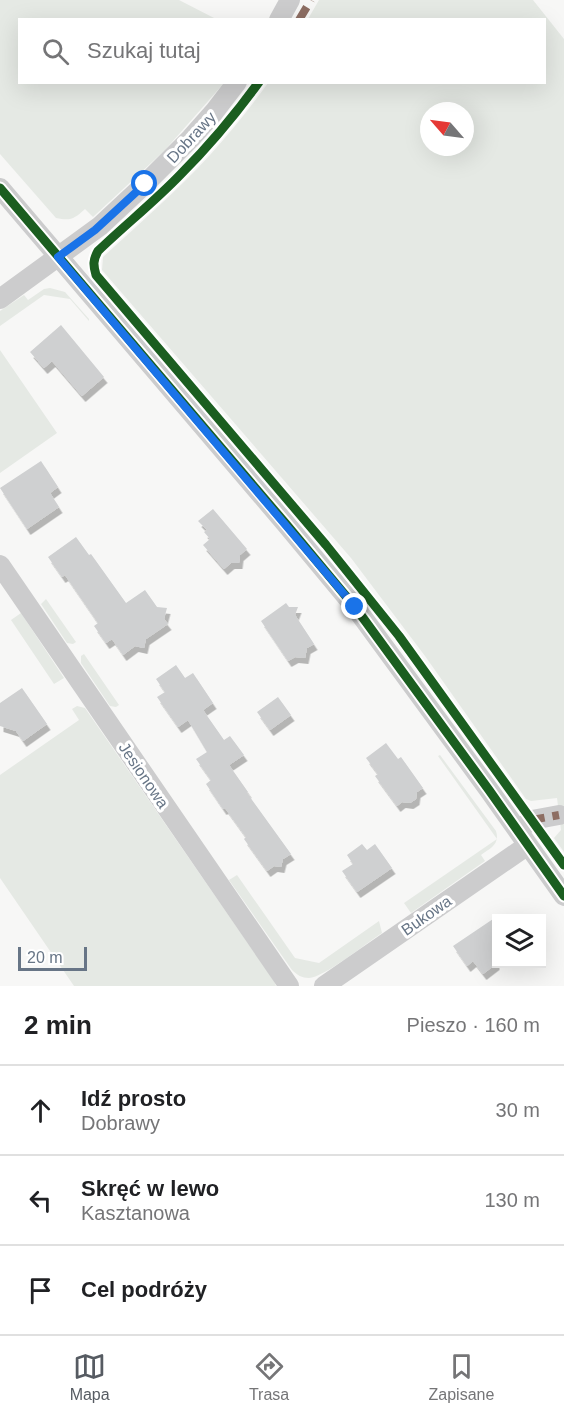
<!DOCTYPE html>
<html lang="pl">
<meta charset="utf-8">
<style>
:root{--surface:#fff;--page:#f2f2f2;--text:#202124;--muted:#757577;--line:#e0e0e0;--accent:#565b62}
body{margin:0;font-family:Helvetica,sans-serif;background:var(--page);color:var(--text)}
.controls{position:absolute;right:18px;bottom:18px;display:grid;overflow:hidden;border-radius:0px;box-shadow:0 6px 24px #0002}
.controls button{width:54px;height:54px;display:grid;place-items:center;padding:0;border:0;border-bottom:2px solid var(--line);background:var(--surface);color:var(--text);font:30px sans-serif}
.compass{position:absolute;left:420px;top:102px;width:54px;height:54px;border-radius:50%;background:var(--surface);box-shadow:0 6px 24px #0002;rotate:298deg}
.scale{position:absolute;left:18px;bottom:15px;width:69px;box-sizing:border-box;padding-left:6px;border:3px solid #677586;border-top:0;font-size:16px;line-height:21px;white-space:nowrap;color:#677586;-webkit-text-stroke:4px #fff;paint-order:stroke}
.stop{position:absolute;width:18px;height:18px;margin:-14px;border:4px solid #1a73e8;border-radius:50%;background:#fff}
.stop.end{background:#1a73e8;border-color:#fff;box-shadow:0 2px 6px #0008}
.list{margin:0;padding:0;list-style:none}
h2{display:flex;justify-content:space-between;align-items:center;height:78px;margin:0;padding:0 24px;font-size:26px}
h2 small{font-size:20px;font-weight:400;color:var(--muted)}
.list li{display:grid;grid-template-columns:39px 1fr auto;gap:18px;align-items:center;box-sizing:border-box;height:90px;padding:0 24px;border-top:2px solid var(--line)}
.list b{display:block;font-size:22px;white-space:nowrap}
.list p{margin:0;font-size:20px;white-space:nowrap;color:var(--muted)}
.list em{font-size:20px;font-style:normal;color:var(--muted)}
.icon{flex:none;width:33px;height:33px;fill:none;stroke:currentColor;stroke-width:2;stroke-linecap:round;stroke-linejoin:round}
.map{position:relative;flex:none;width:564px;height:986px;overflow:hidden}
.search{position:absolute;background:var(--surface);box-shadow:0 6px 24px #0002;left:18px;right:18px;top:18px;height:66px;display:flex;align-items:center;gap:15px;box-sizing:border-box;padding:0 21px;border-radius:0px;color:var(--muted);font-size:22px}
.sheet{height:348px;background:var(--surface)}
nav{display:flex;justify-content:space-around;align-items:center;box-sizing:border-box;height:84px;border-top:2px solid var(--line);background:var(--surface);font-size:16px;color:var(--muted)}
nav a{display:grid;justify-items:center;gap:3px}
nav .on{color:var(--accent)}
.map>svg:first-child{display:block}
</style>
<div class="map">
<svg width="564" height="986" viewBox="0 0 564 986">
<defs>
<filter id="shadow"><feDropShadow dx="3.5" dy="6" stdDeviation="0" flood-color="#0004"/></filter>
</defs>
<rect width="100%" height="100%" fill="#f7f7f6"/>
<path fill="#e5e9e4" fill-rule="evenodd" d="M 0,0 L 179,0 L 216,19 L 20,20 L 20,82 L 224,83 L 165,150 L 93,217 L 85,209 C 74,219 71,221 56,218 L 0,154 Z
M 319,0 L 533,0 L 564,39 L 564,852 L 554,838 L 561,830 L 557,798 L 531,801 L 526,799 L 425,656 L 351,558 L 102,270 L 103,257 C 139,224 177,191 210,155 C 231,132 250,108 268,83 L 544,82 L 544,20 L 308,19 ZM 429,111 L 465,111 L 465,147 L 429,147 Z
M 50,288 L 65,292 L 89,319 L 89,321 L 70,299 L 44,295 L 0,326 L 0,311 L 24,295 L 28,300 L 44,289 Z
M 0,350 L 57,433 L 0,473 Z
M 46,599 L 76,642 L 73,644 L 67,643 L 41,604 Z
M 21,613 L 64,678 L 54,684 L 11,620 Z
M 84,654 L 119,705 L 116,707 L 110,706 L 81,663 L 81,656 Z
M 77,706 L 85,708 L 274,981 L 276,986 L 74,986 L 0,878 L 0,775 L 79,720 L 72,709 Z
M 440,755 L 496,831 C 500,844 491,848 481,855 L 485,861 L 411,913 L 404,903 L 497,839 L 438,756 Z
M 237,875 L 295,958 L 319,963 L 379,921 L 382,933 C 368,942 323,978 309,978 C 302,978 297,975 292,970 L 229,880 Z"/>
<path fill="#cfd0d1" filter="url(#shadow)" d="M 61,325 L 104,377 L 82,396 L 52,361 L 44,368 L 30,352 Z
M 41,461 L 58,487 L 50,493 L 59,507 L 27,529 L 0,488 Z
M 213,509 L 247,549 L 240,555 L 239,563 L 231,563 L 224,569 L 203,545 L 210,539 L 204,532 L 207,530 L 198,521 Z
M 76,537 L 89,555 L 91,554 L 126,603 L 145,590 L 157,607 L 167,608 L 164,619 L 168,624 L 146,639 L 144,648 L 135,646 L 123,655 L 112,639 L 106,643 L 94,626 L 98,623 L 65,575 L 62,577 L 48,557 Z
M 286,603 L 289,607 L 298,607 L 295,615 L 314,644 L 307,648 L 305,658 L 295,657 L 288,661 L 261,621 Z
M 176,665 L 185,678 L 193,673 L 213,703 L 203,710 L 224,740 L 230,736 L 244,755 L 229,765 L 248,792 L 247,793 L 291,854 L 283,859 L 281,867 L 274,866 L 267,871 L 244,839 L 246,837 L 225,808 L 223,809 L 206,784 L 211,780 L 196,759 L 207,752 L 188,720 L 178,727 L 157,697 L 165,692 L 156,679 Z
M 22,688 L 47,724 L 23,741 L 16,731 L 0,726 L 0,703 Z
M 278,697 L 291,715 L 270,730 L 257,712 Z
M 386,743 L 398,759 L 401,757 L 423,788 L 417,792 L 416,799 L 410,803 L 402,802 L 397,806 L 375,776 L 378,774 L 366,758 Z
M 362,844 L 367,850 L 375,844 L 392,868 L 357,892 L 342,871 L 353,864 L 347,855 Z
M 496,917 L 496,964 L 483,974 L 473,961 L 467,966 L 453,946 Z"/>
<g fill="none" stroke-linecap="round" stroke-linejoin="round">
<path stroke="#cccccd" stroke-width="20" d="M 279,20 L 290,0
M 0,188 L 286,524 L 355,607 L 489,790 L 564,896
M 0,299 L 100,226 L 145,184 L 191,138 L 214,112 L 237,82
M 0,565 L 289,986
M 518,830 L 532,820 L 559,815
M 324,986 L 528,845"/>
<path stroke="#8d6e63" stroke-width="8" stroke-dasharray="15 8" stroke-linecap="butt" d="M 299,20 L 311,0
M 530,821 L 532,820 L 559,815"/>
<defs>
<path id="cycleway" d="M 259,82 C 235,115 209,146 180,175 C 154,202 125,225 98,251 C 93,260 93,265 96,275 L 326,545 L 399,636 L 564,865
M 0,188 L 286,524 L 355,607 L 489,790 L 564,896"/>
</defs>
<use href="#cycleway" stroke="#fff" stroke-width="13"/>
<use href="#cycleway" stroke="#1b5e20" stroke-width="9"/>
</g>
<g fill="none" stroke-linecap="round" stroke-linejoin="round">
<path stroke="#1a73e8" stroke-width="8" d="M 145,184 L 95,230 L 58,257 L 355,607"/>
</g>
<g text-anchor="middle" stroke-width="6" stroke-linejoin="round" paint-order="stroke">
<g font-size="16" fill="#677586" stroke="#fff">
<text transform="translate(191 137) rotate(-47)" y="6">Dobrawy</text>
<text transform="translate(144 775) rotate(56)" y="6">Jesionowa</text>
<text transform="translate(426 915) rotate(-35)" y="6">Bukowa</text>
</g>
</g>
</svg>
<div class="controls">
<button><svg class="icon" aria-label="layers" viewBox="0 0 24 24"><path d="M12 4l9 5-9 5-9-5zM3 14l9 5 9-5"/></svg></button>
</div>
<svg class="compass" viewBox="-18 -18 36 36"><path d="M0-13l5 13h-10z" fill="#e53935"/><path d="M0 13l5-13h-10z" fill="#757577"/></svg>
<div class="scale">20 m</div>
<div class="stop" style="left:145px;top:184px"></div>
<div class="stop end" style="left:355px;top:607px"></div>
<div class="search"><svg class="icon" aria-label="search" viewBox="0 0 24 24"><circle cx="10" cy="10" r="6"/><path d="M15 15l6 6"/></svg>Szukaj tutaj</div>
</div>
<section class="sheet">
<h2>2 min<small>Pieszo · 160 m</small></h2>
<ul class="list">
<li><svg class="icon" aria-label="ahead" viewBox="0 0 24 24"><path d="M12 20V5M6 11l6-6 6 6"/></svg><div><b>Idź prosto</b><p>Dobrawy</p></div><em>30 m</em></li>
<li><svg class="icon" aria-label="left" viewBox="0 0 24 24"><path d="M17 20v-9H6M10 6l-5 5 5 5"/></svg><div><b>Skręć w lewo</b><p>Kasztanowa</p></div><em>130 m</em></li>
<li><svg class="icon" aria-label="arrive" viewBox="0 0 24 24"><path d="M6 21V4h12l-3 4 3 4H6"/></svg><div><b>Cel podróży</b></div></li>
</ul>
</section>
<nav>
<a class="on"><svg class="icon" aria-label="map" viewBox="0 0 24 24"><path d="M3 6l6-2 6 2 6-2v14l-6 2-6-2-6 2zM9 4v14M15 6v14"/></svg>Mapa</a>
<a><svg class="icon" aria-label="directions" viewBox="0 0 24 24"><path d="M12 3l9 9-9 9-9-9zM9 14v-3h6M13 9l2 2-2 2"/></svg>Trasa</a>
<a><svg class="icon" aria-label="saved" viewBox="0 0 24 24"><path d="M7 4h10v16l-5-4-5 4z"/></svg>Zapisane</a>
</nav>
